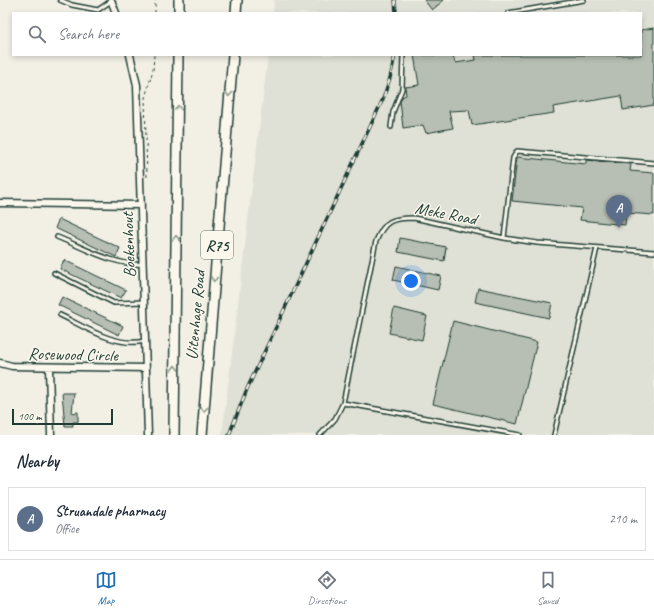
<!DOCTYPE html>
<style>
:root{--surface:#fff;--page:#f6f6f7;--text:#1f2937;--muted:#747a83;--line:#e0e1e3;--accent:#1f6fb2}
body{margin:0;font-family:Caveat,sans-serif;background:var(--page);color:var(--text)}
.scale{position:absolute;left:12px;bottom:10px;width:101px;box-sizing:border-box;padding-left:4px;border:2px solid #1f3d34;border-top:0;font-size:11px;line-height:14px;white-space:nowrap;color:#1f3d34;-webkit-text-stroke:3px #fbf7ec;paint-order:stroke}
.you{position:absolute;left:411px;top:281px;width:14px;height:14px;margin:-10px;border:3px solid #fff;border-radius:50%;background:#1a73e8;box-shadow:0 0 0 6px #1a73e833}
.badge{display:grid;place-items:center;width:26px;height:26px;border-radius:50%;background:var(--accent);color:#fff;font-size:13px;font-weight:700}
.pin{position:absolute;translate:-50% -33px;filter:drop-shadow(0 1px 2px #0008)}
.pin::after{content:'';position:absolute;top:21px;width:14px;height:12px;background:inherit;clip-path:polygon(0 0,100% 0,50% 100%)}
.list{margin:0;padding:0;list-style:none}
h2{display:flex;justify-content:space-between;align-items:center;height:52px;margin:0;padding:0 16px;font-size:17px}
h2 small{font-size:13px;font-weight:400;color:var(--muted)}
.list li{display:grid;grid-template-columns:26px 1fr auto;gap:12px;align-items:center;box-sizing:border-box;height:64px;margin:0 8px 8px;padding:0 8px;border:1px solid var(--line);border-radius:0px}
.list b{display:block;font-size:15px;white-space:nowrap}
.list p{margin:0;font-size:13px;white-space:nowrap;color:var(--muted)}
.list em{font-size:13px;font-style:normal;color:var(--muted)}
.icon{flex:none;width:22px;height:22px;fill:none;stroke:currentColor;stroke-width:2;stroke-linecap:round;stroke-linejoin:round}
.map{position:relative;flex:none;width:654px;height:435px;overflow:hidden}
.search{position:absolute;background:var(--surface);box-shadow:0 2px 6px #0003;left:12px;right:12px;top:12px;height:44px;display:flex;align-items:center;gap:10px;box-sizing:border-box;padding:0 14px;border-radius:0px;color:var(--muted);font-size:15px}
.sheet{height:124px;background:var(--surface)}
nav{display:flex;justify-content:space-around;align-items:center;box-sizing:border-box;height:56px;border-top:1px solid var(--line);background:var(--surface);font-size:11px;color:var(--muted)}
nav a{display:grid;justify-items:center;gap:2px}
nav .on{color:var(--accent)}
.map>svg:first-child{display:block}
</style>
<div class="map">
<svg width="654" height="435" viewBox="0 0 654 435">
<rect width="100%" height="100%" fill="#f2f0e5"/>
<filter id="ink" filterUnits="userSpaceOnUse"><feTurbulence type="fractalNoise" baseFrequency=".025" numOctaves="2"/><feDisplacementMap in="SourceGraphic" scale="8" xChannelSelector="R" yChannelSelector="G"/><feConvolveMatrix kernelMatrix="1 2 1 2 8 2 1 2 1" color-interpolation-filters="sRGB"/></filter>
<g filter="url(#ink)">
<path fill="#e0e1d6" d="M 274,0 L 654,0 L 654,435 L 222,435 L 268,55 L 641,55 L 641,13 L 273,13 Z"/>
<path fill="#b7beb3" stroke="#1f3d34" d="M 424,0 L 444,0 L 432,10 Z
M 654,28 L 654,105 L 623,110 L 621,96 L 553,107 L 554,113 L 472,125 L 469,110 L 449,111 L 453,128 L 426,133 L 423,125 L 403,128 L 400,101 L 402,97 L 406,95 L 405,87 L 419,85 L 414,55 L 453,55 L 455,63 L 476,60 L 475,55 L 641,55 L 641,30 Z
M 517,157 L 586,164 L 586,160 L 631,164 L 630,171 L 654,173 L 654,215 L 626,213 L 625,225 L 580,220 L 582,208 L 512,201 Z
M 59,219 L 120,248 L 116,257 L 55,228 Z
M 400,238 L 446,247 L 444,261 L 398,252 Z
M 64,260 L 126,290 L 121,298 L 60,269 Z
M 396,266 L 441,276 L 438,290 L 393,280 Z
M 478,288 L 552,303 L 549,318 L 475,302 Z
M 62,297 L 123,326 L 119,335 L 58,305 Z
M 394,308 L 427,316 L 422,340 L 389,333 Z
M 453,321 L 537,342 L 517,424 L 433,404 Z
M 62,393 L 74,393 L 72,413 L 78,412 L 78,422 L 73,422 L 73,426 L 65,426 Z"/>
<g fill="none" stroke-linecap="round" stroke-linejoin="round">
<defs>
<path id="lane" d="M 60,0 L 72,5 L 98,10 L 111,1
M 508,13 L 584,0
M 391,127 L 393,112 L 402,89 L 403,55
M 57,237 C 83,247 114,266 143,264
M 504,238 L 513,158 L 517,151 L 654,163
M 54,273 L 114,303 L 144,302
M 60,315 C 85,327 116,348 145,341
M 343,403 L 520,435
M 320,435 L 335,419 L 343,403 L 376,241 C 385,220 392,218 414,218 L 504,238 L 537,243 L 654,252
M 554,435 L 597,248"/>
<path id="street" d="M 111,0 L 116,13
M 130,55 L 137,85 L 148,435
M 0,203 L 141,205
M 0,363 L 12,366 L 146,368
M 49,368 L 51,435"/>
<path id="primary" d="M 179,13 L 179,0
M 236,13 L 237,0
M 174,435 L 178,55
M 202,435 L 233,55"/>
</defs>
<use href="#lane" stroke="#1f3d34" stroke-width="6"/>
<use href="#street" stroke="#1f3d34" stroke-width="9"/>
<use href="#primary" stroke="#1f3d34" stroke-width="12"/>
<path stroke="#1f3d34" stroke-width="1" stroke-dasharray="3 3" stroke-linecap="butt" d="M 155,13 L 155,0
M 147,177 L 145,98 L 153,70 L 154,55"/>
<use href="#lane" stroke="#fbf7ec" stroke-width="3"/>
<use href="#street" stroke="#fbf7ec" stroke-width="6"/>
<use href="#primary" stroke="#fbf7ec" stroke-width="9"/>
<defs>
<path id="rail" d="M 395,0 L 396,13
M 229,435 L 247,389 L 383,99 L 390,78 L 395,55"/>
</defs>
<use href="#rail" stroke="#1f3d34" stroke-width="3.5"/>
<use href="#rail" stroke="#fbf7ec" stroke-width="2" stroke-dasharray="6" stroke-linecap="butt"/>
</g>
<defs><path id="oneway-chevron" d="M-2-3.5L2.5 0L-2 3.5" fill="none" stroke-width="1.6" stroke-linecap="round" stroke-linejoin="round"/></defs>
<g stroke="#8d9a90">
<use href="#oneway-chevron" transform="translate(229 94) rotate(94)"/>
<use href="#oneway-chevron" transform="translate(178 108) rotate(-90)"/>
<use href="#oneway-chevron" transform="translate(176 238) rotate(-89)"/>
<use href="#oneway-chevron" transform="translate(214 279) rotate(95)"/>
<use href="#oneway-chevron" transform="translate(175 368) rotate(-90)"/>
<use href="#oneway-chevron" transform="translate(204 409) rotate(94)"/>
</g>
</g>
<g text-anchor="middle" stroke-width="3" stroke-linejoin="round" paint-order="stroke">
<rect fill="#fbf7ec" stroke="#61756b" stroke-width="1" x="201" y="231" width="32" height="28" rx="3"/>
<g font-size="16" font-weight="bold" fill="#1f3d34">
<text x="217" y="251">R75</text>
</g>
<g font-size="17" fill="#1f3d34" stroke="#fbf7ec">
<text transform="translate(446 213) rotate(11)" y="6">Meke Road</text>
<text transform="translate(128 245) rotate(-92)" y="6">Boekenhout</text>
<text transform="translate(195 315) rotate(-85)" y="6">Uitenhage Road</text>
<text transform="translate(73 354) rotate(1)" y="6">Rosewood Circle</text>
</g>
</g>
</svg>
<div class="scale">100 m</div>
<div class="you"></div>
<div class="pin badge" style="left:619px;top:228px;background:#5c6f8a">A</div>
<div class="search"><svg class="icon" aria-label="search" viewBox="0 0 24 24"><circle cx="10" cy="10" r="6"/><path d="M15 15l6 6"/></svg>Search here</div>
</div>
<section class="sheet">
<h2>Nearby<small></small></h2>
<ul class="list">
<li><span class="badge" style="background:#5c6f8a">A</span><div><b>Struandale pharmacy</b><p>Office</p></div><em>210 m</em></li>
</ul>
</section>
<nav>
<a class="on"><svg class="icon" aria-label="map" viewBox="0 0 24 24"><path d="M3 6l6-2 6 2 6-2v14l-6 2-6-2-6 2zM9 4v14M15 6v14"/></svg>Map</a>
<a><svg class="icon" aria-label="directions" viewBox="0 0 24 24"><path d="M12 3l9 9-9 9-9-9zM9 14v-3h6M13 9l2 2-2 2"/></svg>Directions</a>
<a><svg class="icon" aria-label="saved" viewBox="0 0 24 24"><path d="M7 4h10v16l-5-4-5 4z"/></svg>Saved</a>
</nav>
